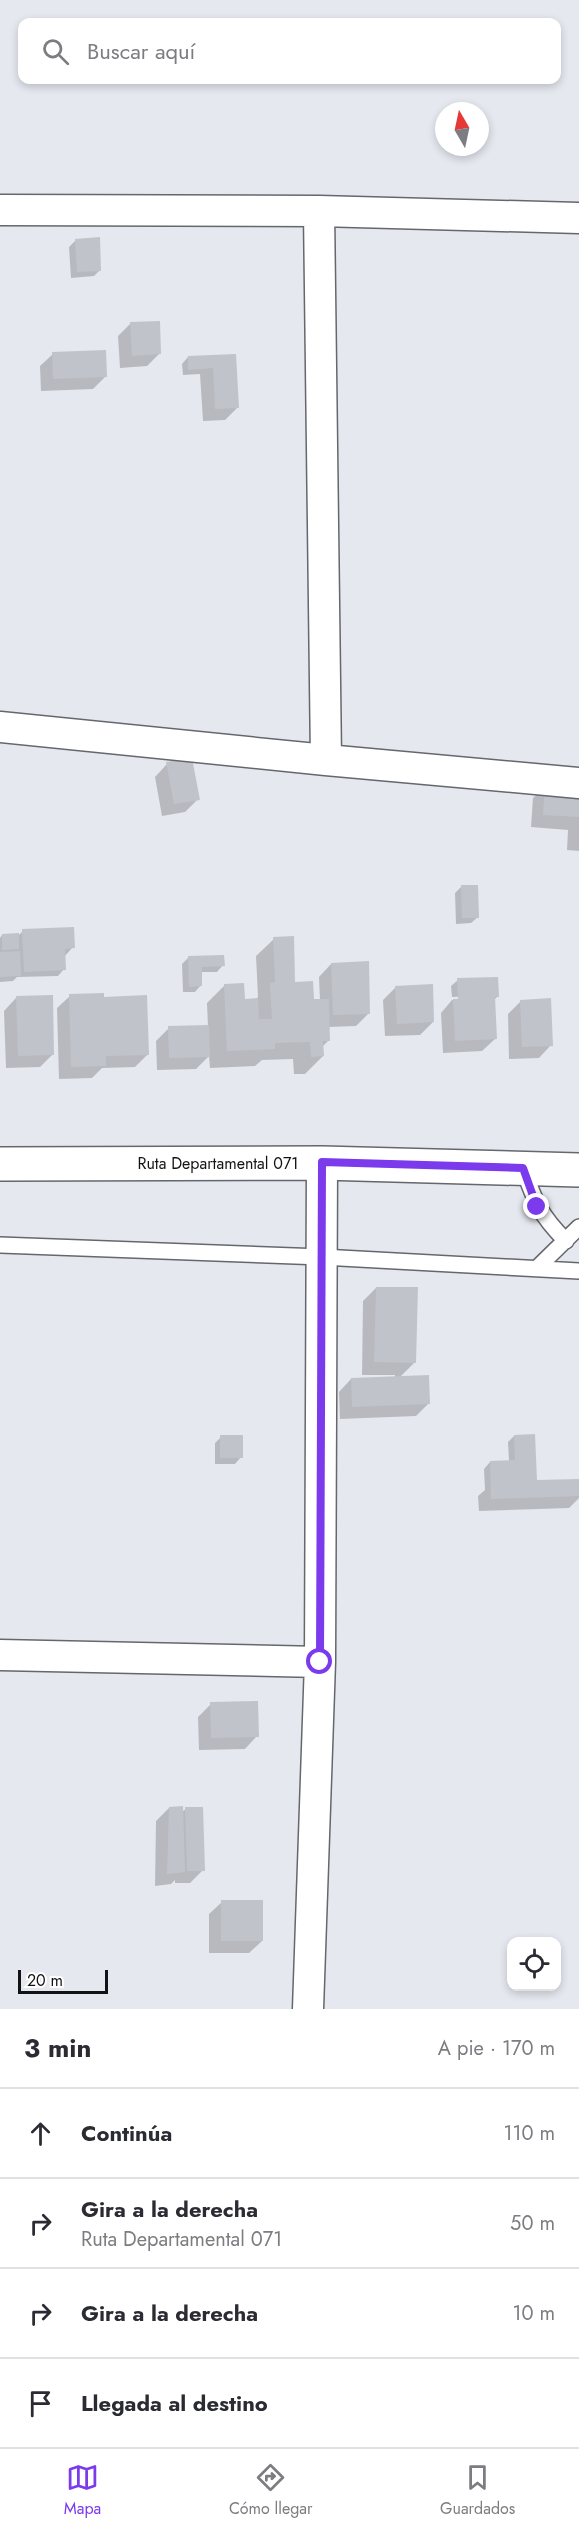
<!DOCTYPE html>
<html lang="es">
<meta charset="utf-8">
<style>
:root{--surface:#fff;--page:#f2f2f3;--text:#2b2b33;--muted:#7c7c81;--line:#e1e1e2;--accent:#7c3aed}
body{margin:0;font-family:Jost,sans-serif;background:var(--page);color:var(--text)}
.controls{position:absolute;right:18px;bottom:18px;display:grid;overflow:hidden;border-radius:12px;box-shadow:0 3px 9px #0003}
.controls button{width:54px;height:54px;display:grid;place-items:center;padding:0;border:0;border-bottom:2px solid var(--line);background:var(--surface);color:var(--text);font:30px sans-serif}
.compass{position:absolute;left:435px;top:102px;width:54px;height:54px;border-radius:50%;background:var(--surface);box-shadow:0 3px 9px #0003;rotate:351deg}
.scale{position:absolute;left:18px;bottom:15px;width:90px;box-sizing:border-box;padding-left:6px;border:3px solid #121315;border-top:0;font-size:16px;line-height:21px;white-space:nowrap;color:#121315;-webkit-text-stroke:4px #fff;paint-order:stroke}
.stop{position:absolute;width:18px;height:18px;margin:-14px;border:4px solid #7c3aed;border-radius:50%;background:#fff}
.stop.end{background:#7c3aed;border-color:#fff;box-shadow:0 2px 6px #0008}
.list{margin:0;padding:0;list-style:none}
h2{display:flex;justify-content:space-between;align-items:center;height:78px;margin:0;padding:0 24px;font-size:26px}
h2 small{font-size:20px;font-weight:400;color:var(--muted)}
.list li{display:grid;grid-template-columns:39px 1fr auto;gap:18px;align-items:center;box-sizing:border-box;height:90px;padding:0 24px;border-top:2px solid var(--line)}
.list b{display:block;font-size:22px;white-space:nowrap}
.list p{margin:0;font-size:20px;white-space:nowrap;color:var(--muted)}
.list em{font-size:20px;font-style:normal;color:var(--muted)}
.icon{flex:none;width:33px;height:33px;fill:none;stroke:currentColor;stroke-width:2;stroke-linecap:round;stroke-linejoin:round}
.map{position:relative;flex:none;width:579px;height:2009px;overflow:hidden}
.search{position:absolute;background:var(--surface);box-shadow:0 3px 9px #0003;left:18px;right:18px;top:18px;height:66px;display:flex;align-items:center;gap:15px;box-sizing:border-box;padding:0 21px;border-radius:12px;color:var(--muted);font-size:22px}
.sheet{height:438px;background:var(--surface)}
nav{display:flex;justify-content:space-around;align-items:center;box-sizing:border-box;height:84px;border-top:2px solid var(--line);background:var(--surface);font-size:16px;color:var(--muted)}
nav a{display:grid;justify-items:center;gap:3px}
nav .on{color:var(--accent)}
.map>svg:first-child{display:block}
</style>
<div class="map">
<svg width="579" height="2009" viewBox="0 0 579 2009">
<rect width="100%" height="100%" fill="#e5e8ef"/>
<path fill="#0003" d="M 76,240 L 100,270 L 94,276 L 71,278 L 69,247 Z
M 131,323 L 160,353 L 147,366 L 120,368 L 118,336 Z
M 53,354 L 106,376 L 93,389 L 41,391 L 40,366 Z
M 188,357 L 211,359 L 238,407 L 225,420 L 203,421 L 200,374 L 183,375 L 182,364 Z
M 167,764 L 198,799 L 185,812 L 162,816 L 155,777 Z
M 546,786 L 579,788 L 579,851 L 567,850 L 568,830 L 531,827 L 533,798 Z
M 461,887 L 478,917 L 471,923 L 456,924 L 455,893 Z
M 23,931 L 73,947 L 64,957 L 64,969 L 58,976 L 17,977 L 13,981 L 0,982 L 0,938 L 2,935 L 19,935 Z
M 274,939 L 294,983 L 312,1001 L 320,1001 L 319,977 L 331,964 L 369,1013 L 356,1026 L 328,1027 L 329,1040 L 322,1047 L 323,1056 L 305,1074 L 294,1074 L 293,1059 L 262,1060 L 255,1066 L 210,1068 L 209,1056 L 196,1069 L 157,1070 L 156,1041 L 169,1028 L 208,1027 L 207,1003 L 225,985 L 243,1000 L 255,1000 L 258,997 L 256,956 Z
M 188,958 L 223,965 L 217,972 L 200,972 L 201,985 L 195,992 L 183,992 L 182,964 Z
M 458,980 L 497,997 L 494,1000 L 495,1039 L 482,1051 L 443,1053 L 441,1013 L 452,1000 L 477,999 L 477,996 L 452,997 L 451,986 Z
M 396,987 L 433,1022 L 420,1035 L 385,1036 L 383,1000 Z
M 70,996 L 102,999 L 148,1054 L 135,1067 L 102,1068 L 92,1078 L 59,1079 L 57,1008 Z
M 16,998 L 53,1054 L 40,1067 L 6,1068 L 4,1011 Z
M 521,1001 L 551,1045 L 539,1058 L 509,1059 L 508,1014 Z
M 376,1288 L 414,1363 L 399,1378 L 428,1404 L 416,1416 L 340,1419 L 339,1392 L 351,1379 L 395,1378 L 395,1375 L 362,1375 L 363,1301 Z
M 514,1436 L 533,1482 L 579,1480 L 579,1498 L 569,1508 L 479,1511 L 478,1496 L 485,1490 L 484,1469 L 490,1462 L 509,1461 L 508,1442 Z
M 221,1437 L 241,1457 L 235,1464 L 215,1464 L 215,1443 Z
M 211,1704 L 257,1736 L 245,1749 L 199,1750 L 198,1717 Z
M 169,1808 L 182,1812 L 186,1809 L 203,1870 L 190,1883 L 175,1883 L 175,1880 L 171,1884 L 155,1886 L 156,1821 Z
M 222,1902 L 262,1941 L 249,1953 L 209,1953 L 209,1914 Z"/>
<path fill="#c1c3ca" d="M 100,237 L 101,271 L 77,272 L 75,239 Z
M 160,321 L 161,354 L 132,356 L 130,322 Z
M 106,350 L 107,377 L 53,379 L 52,352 Z
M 236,354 L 239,408 L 215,409 L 213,368 L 188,370 L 188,356 Z
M 192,758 L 200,800 L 174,804 L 166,762 Z
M 545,784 L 579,786 L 579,817 L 543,815 Z
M 461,885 L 478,885 L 479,918 L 462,918 Z
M 74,927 L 75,948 L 65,949 L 66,970 L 24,972 L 22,929 Z
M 19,933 L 19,949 L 2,950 L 2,934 Z
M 294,936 L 295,982 L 313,981 L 314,999 L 329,999 L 330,1041 L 323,1041 L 324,1056 L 311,1057 L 310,1042 L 275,1043 L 275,1049 L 227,1051 L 224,984 L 244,983 L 245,999 L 258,998 L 259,1019 L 272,1019 L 270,983 L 275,982 L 273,937 Z
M 20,951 L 21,976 L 0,977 L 0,952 Z
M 224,955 L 225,966 L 202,967 L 202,986 L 189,987 L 188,956 Z
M 369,961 L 370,1014 L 333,1015 L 331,963 Z
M 498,977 L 499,997 L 495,997 L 497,1039 L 455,1041 L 453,999 L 458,999 L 457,978 Z
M 433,984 L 434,1022 L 397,1024 L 395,986 Z
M 104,993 L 104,997 L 147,995 L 149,1055 L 106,1056 L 106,1066 L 71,1067 L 69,994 Z
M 53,995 L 54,1055 L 18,1056 L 16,996 Z
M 551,998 L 553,1046 L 522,1047 L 520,1000 Z
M 209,1025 L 210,1057 L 169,1058 L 168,1026 Z
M 376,1287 L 418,1287 L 416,1363 L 374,1362 Z
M 429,1375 L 430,1404 L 352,1407 L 351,1378 Z
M 535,1434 L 537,1480 L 579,1479 L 579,1496 L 491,1499 L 490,1461 L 515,1460 L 514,1435 Z
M 220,1435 L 243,1435 L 243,1458 L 220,1458 Z
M 258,1701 L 259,1737 L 211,1738 L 210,1702 Z
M 183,1806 L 185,1872 L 167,1874 L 169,1807 Z
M 185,1807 L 203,1807 L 205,1871 L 187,1871 Z
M 221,1900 L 263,1900 L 263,1941 L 221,1941 Z"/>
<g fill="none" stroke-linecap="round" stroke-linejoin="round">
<defs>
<path id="lane" d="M 523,1168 C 535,1202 540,1215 566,1241
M 0,1245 L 322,1257 L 579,1271
M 536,1269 L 579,1227"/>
<path id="street" d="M 0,210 L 319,211 L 579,218
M 319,211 L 326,760
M 0,727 L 326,760 L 579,783
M 0,1655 L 320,1662
M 308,2009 L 320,1662 L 322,1163"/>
<path id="primary" d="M 0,1164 L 322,1163 L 579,1170"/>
</defs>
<use href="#lane" stroke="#64676c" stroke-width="18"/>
<use href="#street" stroke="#64676c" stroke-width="33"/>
<use href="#primary" stroke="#64676c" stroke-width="36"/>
<use href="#lane" stroke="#fff" stroke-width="15"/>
<use href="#street" stroke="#fff" stroke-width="30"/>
<use href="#primary" stroke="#fff" stroke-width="33"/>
</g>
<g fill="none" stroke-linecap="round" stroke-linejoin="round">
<path stroke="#7c3aed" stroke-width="8" d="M 320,1662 L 322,1162 L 523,1168 L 537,1207"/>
</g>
<g text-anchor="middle" stroke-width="4.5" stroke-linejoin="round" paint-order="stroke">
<g font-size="16" fill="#121315" stroke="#fff">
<text x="218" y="1169">Ruta Departamental 071</text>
</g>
</g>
</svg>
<div class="controls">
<button><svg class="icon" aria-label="locate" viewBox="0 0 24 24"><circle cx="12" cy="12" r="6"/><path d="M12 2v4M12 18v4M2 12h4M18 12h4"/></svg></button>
</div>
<svg class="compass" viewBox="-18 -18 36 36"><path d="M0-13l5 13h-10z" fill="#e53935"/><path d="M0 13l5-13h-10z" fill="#7c7c81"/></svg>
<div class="scale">20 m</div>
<div class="stop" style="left:320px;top:1662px"></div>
<div class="stop end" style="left:537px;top:1207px"></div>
<div class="search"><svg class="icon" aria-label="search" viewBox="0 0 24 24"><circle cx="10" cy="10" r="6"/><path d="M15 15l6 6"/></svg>Buscar aquí</div>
</div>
<section class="sheet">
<h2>3 min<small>A pie · 170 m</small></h2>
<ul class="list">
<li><svg class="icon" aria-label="ahead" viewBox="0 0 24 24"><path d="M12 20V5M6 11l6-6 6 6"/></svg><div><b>Continúa</b></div><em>110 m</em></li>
<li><svg class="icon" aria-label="right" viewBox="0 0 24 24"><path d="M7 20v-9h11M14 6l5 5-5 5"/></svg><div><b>Gira a la derecha</b><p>Ruta Departamental 071</p></div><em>50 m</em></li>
<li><svg class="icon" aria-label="right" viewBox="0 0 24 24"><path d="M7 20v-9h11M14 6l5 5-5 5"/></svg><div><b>Gira a la derecha</b></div><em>10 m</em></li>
<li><svg class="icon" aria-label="arrive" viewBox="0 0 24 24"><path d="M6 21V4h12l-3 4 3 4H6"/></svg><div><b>Llegada al destino</b></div></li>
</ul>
</section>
<nav>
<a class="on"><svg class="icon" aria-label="map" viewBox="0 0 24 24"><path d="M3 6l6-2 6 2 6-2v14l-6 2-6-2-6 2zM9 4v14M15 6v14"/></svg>Mapa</a>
<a><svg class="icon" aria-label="directions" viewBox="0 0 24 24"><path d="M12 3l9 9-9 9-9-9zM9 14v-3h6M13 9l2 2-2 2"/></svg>Cómo llegar</a>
<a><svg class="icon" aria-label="saved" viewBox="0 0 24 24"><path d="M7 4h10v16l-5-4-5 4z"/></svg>Guardados</a>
</nav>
